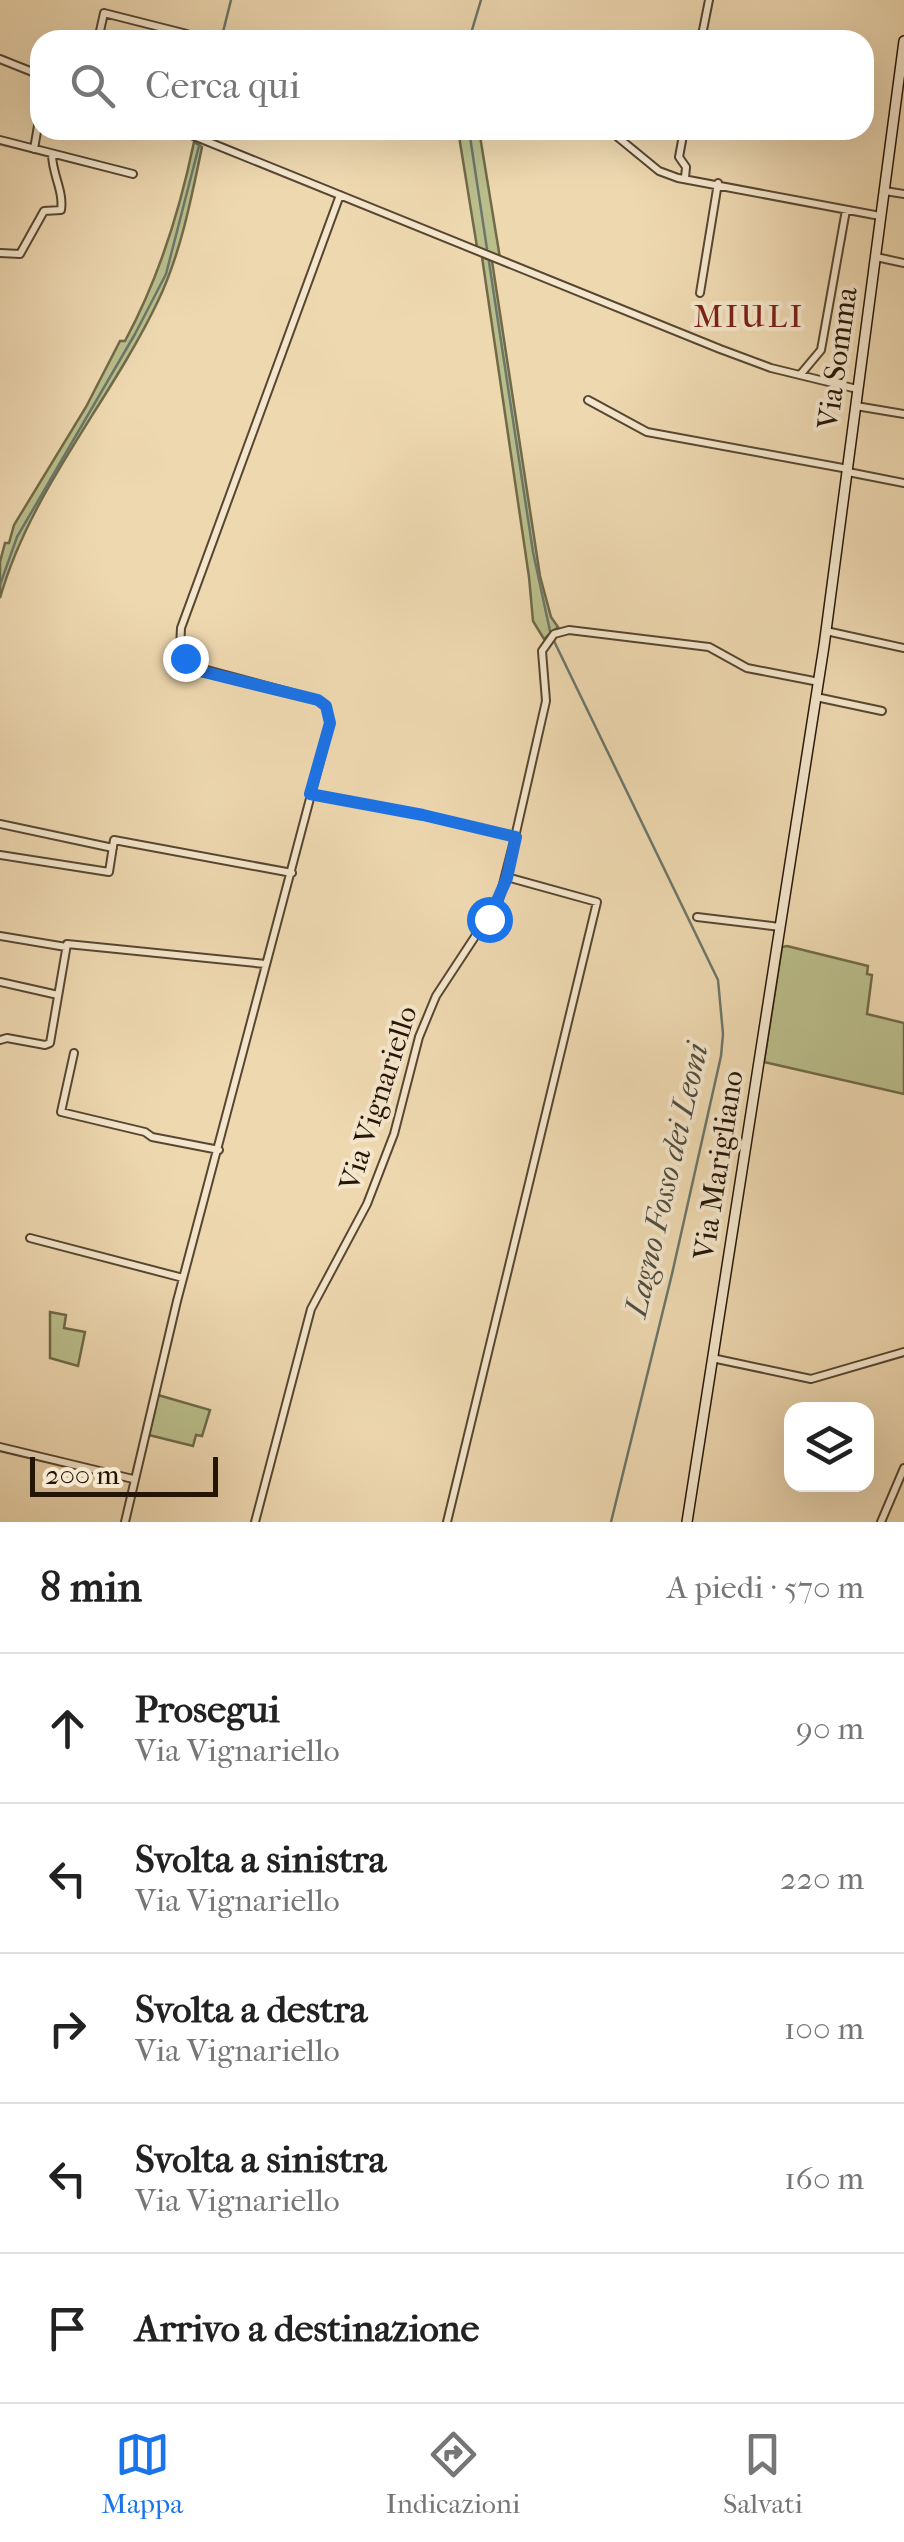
<!DOCTYPE html>
<html lang="it">
<meta charset="utf-8">
<style>
:root{--surface:#fff;--page:#f2f2f2;--text:#222;--muted:#767676;--line:#e0e0e0;--accent:#1a73e8}
body{margin:0;font-family:"IM FELL French Canon",serif;background:var(--page);color:var(--text)}
.controls{position:absolute;right:30px;bottom:30px;display:grid;overflow:hidden;border-radius:20px;box-shadow:0 10px 40px #0002}
.controls button{width:90px;height:90px;display:grid;place-items:center;padding:0;border:0;border-bottom:2px solid var(--line);background:var(--surface);color:var(--text);font:50px sans-serif}
.scale{position:absolute;left:30px;bottom:25px;width:188px;box-sizing:border-box;padding-left:10px;border:5px solid #251507;border-top:0;font-size:28px;line-height:35px;white-space:nowrap;color:#251507;-webkit-text-stroke:8px #f4e6cc;paint-order:stroke}
.stop{position:absolute;width:30px;height:30px;margin:-22px;border:8px solid #1a73e8;border-radius:50%;background:#fff}
.stop.end{background:#1a73e8;border-color:#fff;box-shadow:0 2px 10px #0008}
.list{margin:0;padding:0;list-style:none}
h2{display:flex;justify-content:space-between;align-items:center;height:130px;margin:0;padding:0 40px;font-size:42px}
h2 small{font-size:32px;font-weight:400;color:var(--muted)}
.list li{display:grid;grid-template-columns:65px 1fr auto;gap:30px;align-items:center;box-sizing:border-box;height:150px;padding:0 40px;border-top:2px solid var(--line)}
.list b{display:block;font-size:38px;white-space:nowrap}
.list p{margin:0;font-size:32px;white-space:nowrap;color:var(--muted)}
.list em{font-size:32px;font-style:normal;color:var(--muted)}
.icon{flex:none;width:55px;height:55px;fill:none;stroke:currentColor;stroke-width:2;stroke-linecap:round;stroke-linejoin:round}
.map{position:relative;flex:none;width:904px;height:1522px;overflow:hidden}
.search{position:absolute;background:var(--surface);box-shadow:0 10px 40px #0002;left:30px;right:30px;top:30px;height:110px;display:flex;align-items:center;gap:25px;box-sizing:border-box;padding:0 35px;border-radius:30px;color:var(--muted);font-size:38px}
.sheet{height:880px;background:var(--surface)}
nav{display:flex;justify-content:space-around;align-items:center;box-sizing:border-box;height:140px;border-top:2px solid var(--line);background:var(--surface);font-size:28px;color:var(--muted)}
nav a{display:grid;justify-items:center;gap:5px}
nav .on{color:var(--accent)}
.map>svg:first-child{display:block}
</style>
<div class="map">
<svg width="904" height="1522" viewBox="0 0 904 1522">
<rect width="100%" height="100%" fill="#eed8b0"/>
<filter id="stains"><feTurbulence type="fractalNoise" baseFrequency=".002" numOctaves="4"/><feColorMatrix values="0 0 0 0 .2 0 0 0 0 .09 0 0 0 0 .02 0 0 0 .5 -.17"/></filter>
<radialGradient id="worn" r=".72"><stop offset=".6" stop-color="#630" stop-opacity="0"/><stop offset="1" stop-color="#630" stop-opacity=".3"/></radialGradient>
<path fill="#babe8b" stroke="#706a49" stroke-width="2.5" d="M 458,130 L 479,130 L 500,258 L 477,247 Z
M 194,142 L 202,147 C 191,199 181,253 158,301 C 110,402 31,489 0,598 L 0,562 L 5,543 L 9,543 L 14,525 L 86,407 L 120,341 L 125,341 C 159,278 180,210 194,142 Z
M 482,257 L 492,261 L 540,576 L 551,617 L 558,627 L 544,639 L 533,621 L 529,577 Z
M 787,946 L 868,966 L 867,974 L 872,975 L 867,1014 L 904,1023 L 904,1094 L 764,1062 L 782,947 Z
M 50,1312 L 66,1315 L 64,1328 L 85,1332 L 78,1366 L 50,1358 Z
M 158,1395 L 210,1410 L 202,1436 L 196,1435 L 193,1446 L 149,1435 Z"/>
<g fill="none" stroke-linecap="round" stroke-linejoin="round">
<path stroke="#6b776b" stroke-width="2.5" d="M 221,40 L 231,0
M 469,40 L 481,0
M 469,130 L 487,249
M 201,134 L 202,130
M 489,262 L 533,552 L 550,631
M 0,585 L 17,537 L 135,334 L 166,274 L 200,142
M 554,641 L 718,980 L 723,1034 L 721,1056 L 672,1274 L 611,1522"/>
<defs>
<path id="street" d="M 98,40 L 104,13 L 187,34
M 701,40 L 709,0
M 0,59 L 40,75
M 179,130 L 720,349 L 771,368 L 857,389
M 609,130 L 659,171 L 678,178 L 880,216
M 684,130 L 679,157 L 686,167 L 685,178
M 0,140 L 133,174
M 34,149 L 40,114
M 885,191 L 904,194
M 0,253 L 20,254 L 44,211 L 61,210 C 64,191 52,174 52,154
M 876,257 L 904,263
M 700,293 L 718,183
M 800,375 L 821,350 L 846,210
M 588,400 L 647,432 L 848,469
M 856,406 L 904,414
M 848,472 L 904,483
M 826,631 L 904,648
M 816,697 L 882,711
M 0,824 L 113,848
M 515,837 L 546,701 L 542,651 L 554,634 L 569,630 L 709,647 L 747,668 L 819,682
M 0,855 L 109,872 L 114,840 L 292,873
M 697,917 L 780,927
M 0,936 L 66,947
M 0,982 L 58,995
M 0,1040 L 7,1038 L 45,1045 L 50,1043 L 67,944 L 265,964
M 74,1053 L 61,1112 L 145,1132 L 152,1137 L 219,1150
M 30,1238 L 183,1278
M 712,1358 L 811,1379 L 904,1352
M 0,1447 L 133,1479
M 125,1522 L 177,1301 L 330,723 L 326,706 L 318,700 L 192,666 L 180,648 L 181,628 L 340,195
M 255,1522 L 311,1309 L 367,1204 L 394,1134 L 419,1037 L 436,996 L 499,900 L 515,837 L 423,815 L 310,794
M 447,1522 L 597,902 L 507,877
M 881,1522 L 904,1468"/>
<path id="secondary" d="M 687,1522 L 824,646 L 904,41"/>
</defs>
<use href="#street" stroke="#574631" stroke-width="10"/>
<use href="#secondary" stroke="#251507" stroke-width="12"/>
<use href="#street" stroke="#f4e6cc" stroke-width="6"/>
<use href="#secondary" stroke="#f4e6cc" stroke-width="9"/>
</g>
<g fill="none" stroke-linecap="round" stroke-linejoin="round">
<path stroke="#1a73e8" stroke-width="12" d="M 185,658 L 200,671 L 318,700 L 326,706 L 330,723 L 310,794 L 423,815 L 516,837 L 507,878 L 489,919"/>
</g>
<g text-anchor="middle" stroke-width="8" stroke-linejoin="round" paint-order="stroke">
<g font-size="30" fill="#251507" stroke="#f4e6cc">
<text transform="translate(837 358) rotate(-82)" y="10">Via Somma</text>
<text transform="translate(378 1098) rotate(-72)" y="10">Via Vignariello</text>
<text transform="translate(718 1165) rotate(-81)" y="10">Via Marigliano</text>
</g>
<g font-size="32" letter-spacing="2.5" fill="#7a1f14" stroke="#f4e6cc">
<text x="749" y="327">MIULI</text>
</g>
<g font-size="32" font-style="italic" fill="#4e4e41" stroke="#f4e6cc">
<text transform="translate(666 1180) rotate(-77)" y="11">Lagno Fosso dei Leoni</text>
</g>
</g>
<rect width="100%" height="100%" filter="url(#stains)"/>
<rect width="100%" height="100%" fill="url(#worn)"/>
</svg>
<div class="controls">
<button><svg class="icon" aria-label="layers" viewBox="0 0 24 24"><path d="M12 4l9 5-9 5-9-5zM3 14l9 5 9-5"/></svg></button>
</div>
<div class="scale">200 m</div>
<div class="stop" style="left:489px;top:919px"></div>
<div class="stop end" style="left:185px;top:658px"></div>
<div class="search"><svg class="icon" aria-label="search" viewBox="0 0 24 24"><circle cx="10" cy="10" r="6"/><path d="M15 15l6 6"/></svg>Cerca qui</div>
</div>
<section class="sheet">
<h2>8 min<small>A piedi · 570 m</small></h2>
<ul class="list">
<li><svg class="icon" aria-label="ahead" viewBox="0 0 24 24"><path d="M12 20V5M6 11l6-6 6 6"/></svg><div><b>Prosegui</b><p>Via Vignariello</p></div><em>90 m</em></li>
<li><svg class="icon" aria-label="left" viewBox="0 0 24 24"><path d="M17 20v-9H6M10 6l-5 5 5 5"/></svg><div><b>Svolta a sinistra</b><p>Via Vignariello</p></div><em>220 m</em></li>
<li><svg class="icon" aria-label="right" viewBox="0 0 24 24"><path d="M7 20v-9h11M14 6l5 5-5 5"/></svg><div><b>Svolta a destra</b><p>Via Vignariello</p></div><em>100 m</em></li>
<li><svg class="icon" aria-label="left" viewBox="0 0 24 24"><path d="M17 20v-9H6M10 6l-5 5 5 5"/></svg><div><b>Svolta a sinistra</b><p>Via Vignariello</p></div><em>160 m</em></li>
<li><svg class="icon" aria-label="arrive" viewBox="0 0 24 24"><path d="M6 21V4h12l-3 4 3 4H6"/></svg><div><b>Arrivo a destinazione</b></div></li>
</ul>
</section>
<nav>
<a class="on"><svg class="icon" aria-label="map" viewBox="0 0 24 24"><path d="M3 6l6-2 6 2 6-2v14l-6 2-6-2-6 2zM9 4v14M15 6v14"/></svg>Mappa</a>
<a><svg class="icon" aria-label="directions" viewBox="0 0 24 24"><path d="M12 3l9 9-9 9-9-9zM9 14v-3h6M13 9l2 2-2 2"/></svg>Indicazioni</a>
<a><svg class="icon" aria-label="saved" viewBox="0 0 24 24"><path d="M7 4h10v16l-5-4-5 4z"/></svg>Salvati</a>
</nav>
